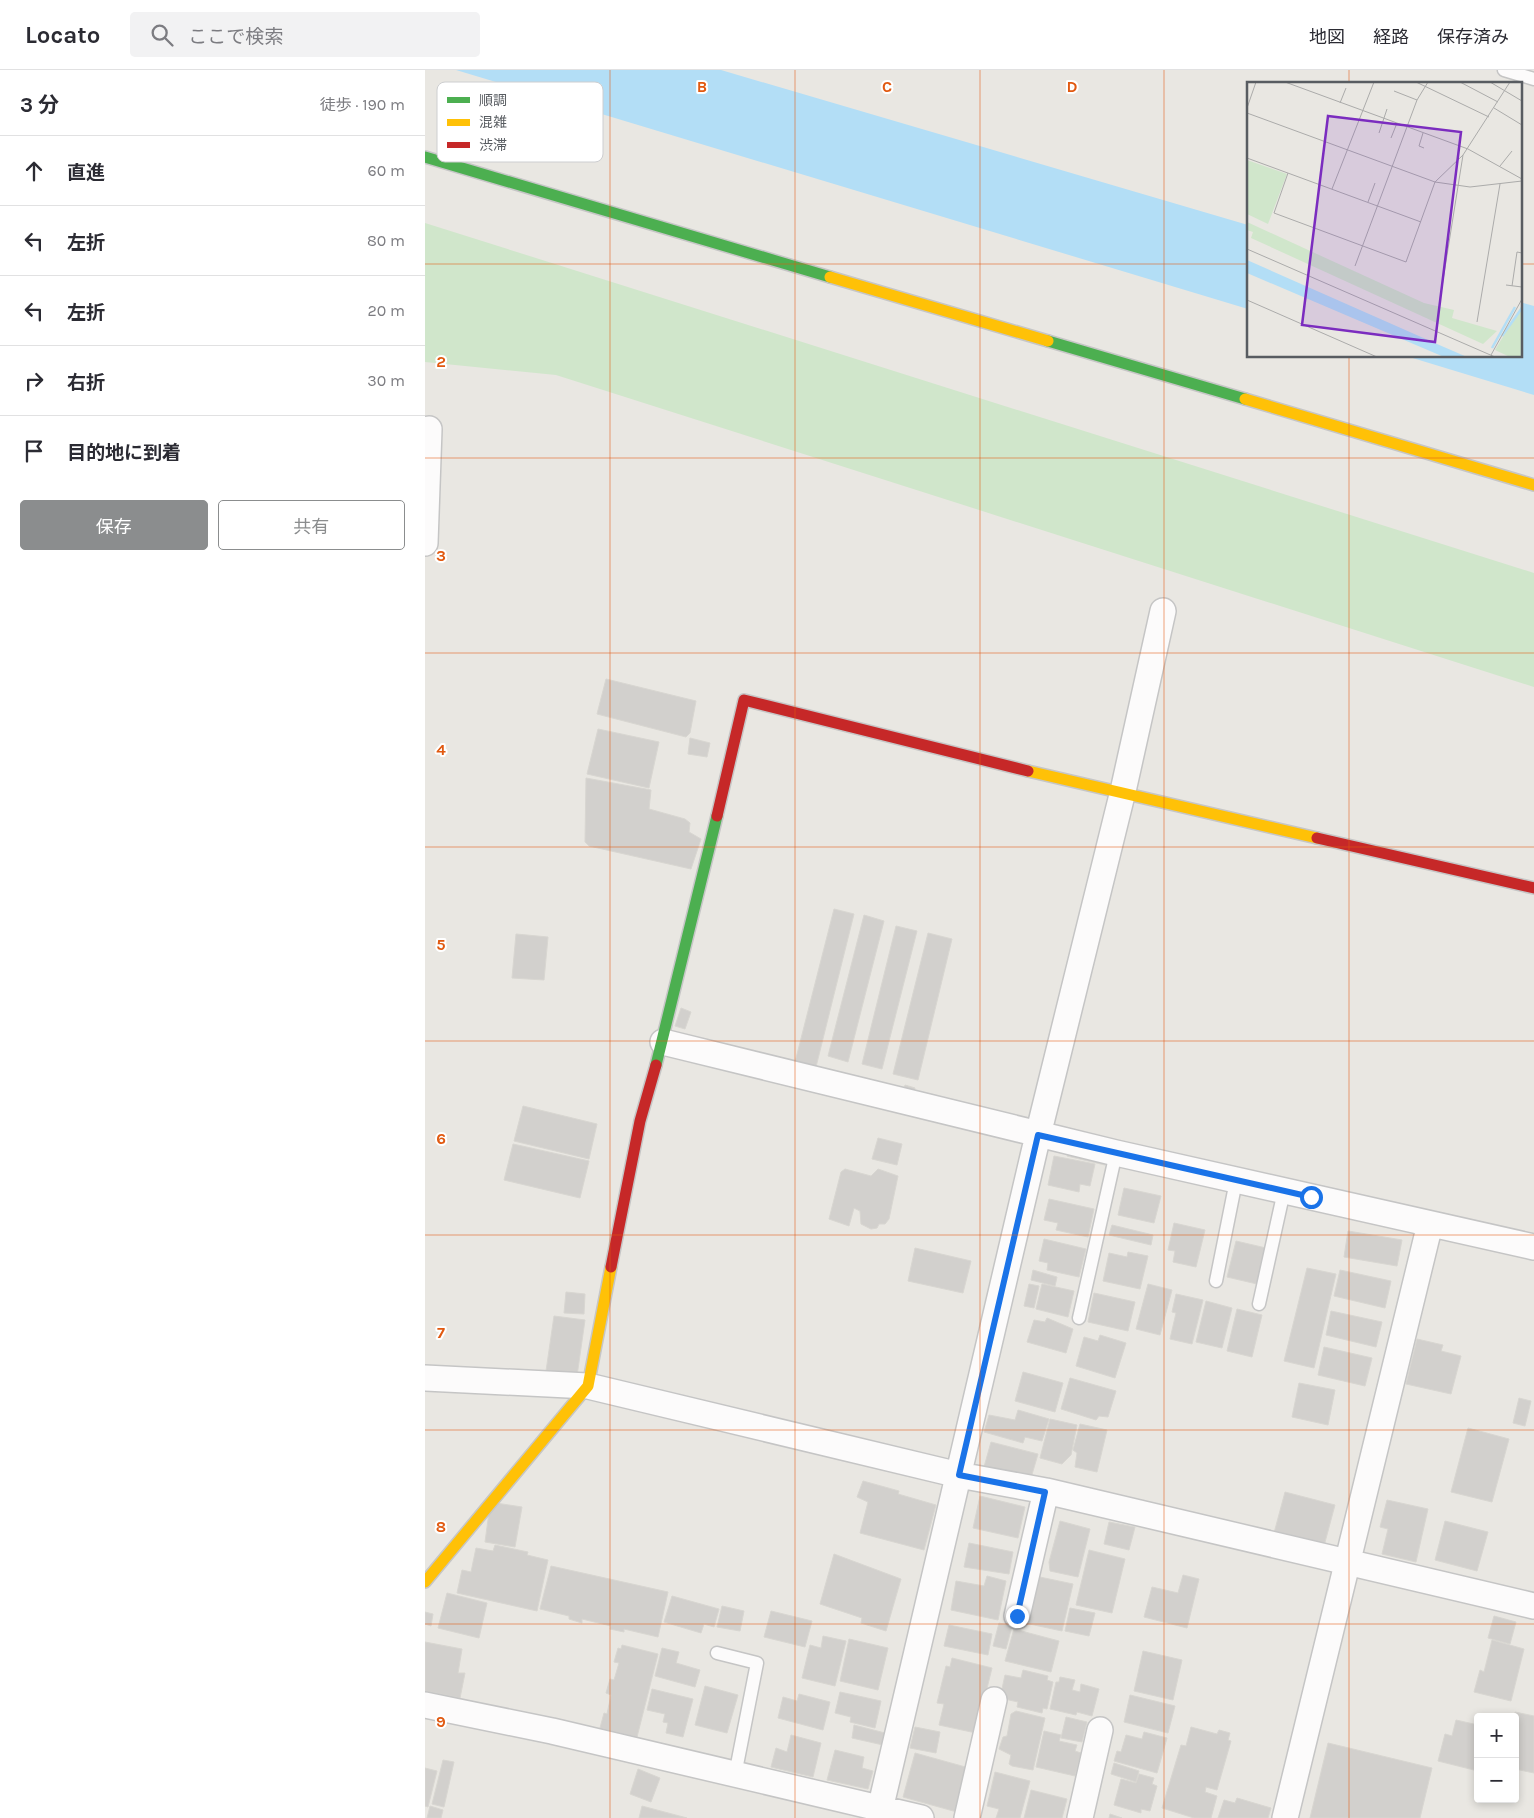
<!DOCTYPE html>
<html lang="ja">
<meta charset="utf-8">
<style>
:root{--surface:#fff;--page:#f2f2f3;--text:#2b2b33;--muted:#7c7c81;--line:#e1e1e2;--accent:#8b8d8e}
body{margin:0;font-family:Karla,"Noto Sans JP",sans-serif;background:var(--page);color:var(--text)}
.controls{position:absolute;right:15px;bottom:15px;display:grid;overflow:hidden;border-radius:5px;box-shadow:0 2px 8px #0003}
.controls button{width:45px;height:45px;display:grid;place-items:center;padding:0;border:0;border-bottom:1px solid var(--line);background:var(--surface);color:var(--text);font:25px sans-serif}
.stop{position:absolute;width:15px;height:15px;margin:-11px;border:4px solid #1a73e8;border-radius:50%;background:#fff}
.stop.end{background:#1a73e8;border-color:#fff;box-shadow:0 1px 5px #0008}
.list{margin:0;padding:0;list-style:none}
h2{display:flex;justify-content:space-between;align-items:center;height:65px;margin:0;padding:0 20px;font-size:21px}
h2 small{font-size:16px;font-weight:400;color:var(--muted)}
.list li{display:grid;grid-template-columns:32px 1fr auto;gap:15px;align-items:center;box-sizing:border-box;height:70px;padding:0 20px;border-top:1px solid var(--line)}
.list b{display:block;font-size:19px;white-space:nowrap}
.list em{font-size:16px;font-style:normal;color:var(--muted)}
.actions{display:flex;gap:10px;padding:15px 20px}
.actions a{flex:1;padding:11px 0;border:1px solid var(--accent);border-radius:5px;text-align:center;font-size:18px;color:var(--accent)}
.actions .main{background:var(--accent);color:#fff}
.icon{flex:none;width:28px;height:28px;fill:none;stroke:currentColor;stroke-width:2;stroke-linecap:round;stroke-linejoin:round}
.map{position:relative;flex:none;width:1109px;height:1748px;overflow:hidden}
header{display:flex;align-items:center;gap:30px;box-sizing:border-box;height:70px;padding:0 25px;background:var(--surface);border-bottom:1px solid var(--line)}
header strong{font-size:24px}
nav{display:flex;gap:28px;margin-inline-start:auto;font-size:18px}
.search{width:350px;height:45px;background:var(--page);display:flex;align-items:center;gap:12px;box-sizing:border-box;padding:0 18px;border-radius:5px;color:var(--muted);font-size:19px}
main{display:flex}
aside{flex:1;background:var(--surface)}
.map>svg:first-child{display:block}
</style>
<header>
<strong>Locato</strong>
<div class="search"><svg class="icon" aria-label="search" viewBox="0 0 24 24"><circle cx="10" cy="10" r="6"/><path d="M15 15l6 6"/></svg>ここで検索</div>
<nav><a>地図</a><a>経路</a><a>保存済み</a></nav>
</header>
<main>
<aside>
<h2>3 分<small>徒歩 · 190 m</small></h2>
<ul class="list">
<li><svg class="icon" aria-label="ahead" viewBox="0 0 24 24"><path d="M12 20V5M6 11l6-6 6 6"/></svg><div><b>直進</b></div><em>60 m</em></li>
<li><svg class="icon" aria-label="left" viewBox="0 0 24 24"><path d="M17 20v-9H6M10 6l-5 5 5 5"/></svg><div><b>左折</b></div><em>80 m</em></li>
<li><svg class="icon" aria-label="left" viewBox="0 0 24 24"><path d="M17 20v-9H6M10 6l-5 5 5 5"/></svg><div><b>左折</b></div><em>20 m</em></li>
<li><svg class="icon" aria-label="right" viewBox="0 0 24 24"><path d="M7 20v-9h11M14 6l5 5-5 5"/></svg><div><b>右折</b></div><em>30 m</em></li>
<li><svg class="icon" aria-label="arrive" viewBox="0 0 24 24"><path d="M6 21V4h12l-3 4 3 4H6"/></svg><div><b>目的地に到着</b></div></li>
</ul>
<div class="actions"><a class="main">保存</a><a>共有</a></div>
</aside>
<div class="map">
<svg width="1109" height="1748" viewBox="0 0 1109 1748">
<rect width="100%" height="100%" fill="#e9e7e2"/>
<path fill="#d0e6cb" d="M 0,153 L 1109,503 L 1109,617 L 131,305 L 0,292 Z"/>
<path fill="#b3def6" d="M 31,0 L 296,0 L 823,155 L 823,239 Z
M 1095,232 L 1109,236 L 1109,325 L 981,286 L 1095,286 Z"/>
<path fill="#d2d0cd" stroke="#d8d6d1" d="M 181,609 L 271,631 L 265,663 L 261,667 L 172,644 Z
M 173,659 L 234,672 L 224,718 L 162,704 Z
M 265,668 L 285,673 L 282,687 L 263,684 Z
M 161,708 L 226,720 L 224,739 L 260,749 L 265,753 L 264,762 L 276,769 L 266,799 L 164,776 L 160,772 Z
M 409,839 L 429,844 L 390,1001 L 369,996 Z
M 439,845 L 459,851 L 423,992 L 403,986 Z
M 471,856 L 492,861 L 457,999 L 437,994 Z
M 503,863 L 527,869 L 493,1010 L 468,1004 Z
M 91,864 L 123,867 L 119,910 L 87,908 Z
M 256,938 L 266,942 L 260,959 L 250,956 Z
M 480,1015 L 490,1018 L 488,1025 L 478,1023 Z
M 98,1036 L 172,1054 L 164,1089 L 89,1071 Z
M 453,1068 L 477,1074 L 472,1095 L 447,1089 Z
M 88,1074 L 164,1091 L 155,1128 L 79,1110 Z
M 644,1080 L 682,1089 L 680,1095 L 642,1086 Z
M 629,1086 L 670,1094 L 665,1116 L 655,1114 L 654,1122 L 623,1115 Z
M 420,1099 L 446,1106 L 453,1099 L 473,1106 L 464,1149 L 460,1154 L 454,1154 L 452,1158 L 446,1159 L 436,1154 L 435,1141 L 429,1138 L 424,1156 L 404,1149 L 416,1102 Z
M 699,1118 L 736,1126 L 729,1153 L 693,1145 Z
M 624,1129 L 669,1139 L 663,1167 L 631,1160 L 633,1153 L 619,1150 Z
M 749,1153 L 780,1160 L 771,1197 L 748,1192 L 750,1181 L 743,1180 Z
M 687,1155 L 728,1165 L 726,1175 L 684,1165 Z
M 923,1161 L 977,1170 L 972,1196 L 919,1187 Z
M 619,1169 L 661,1179 L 654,1207 L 622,1200 L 623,1193 L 614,1191 Z
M 811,1171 L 841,1178 L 832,1214 L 802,1207 Z
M 490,1178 L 546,1191 L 538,1223 L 483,1211 Z
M 703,1182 L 723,1186 L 715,1219 L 678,1211 L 684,1183 L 702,1187 Z
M 882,1198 L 911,1204 L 889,1298 L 859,1291 Z
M 608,1200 L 632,1207 L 630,1216 L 606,1210 Z
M 915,1200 L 966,1211 L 960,1238 L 909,1226 Z
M 604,1214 L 614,1216 L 609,1238 L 599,1236 Z
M 617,1214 L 649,1221 L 643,1247 L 611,1239 Z
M 723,1214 L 747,1220 L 735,1265 L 711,1259 Z
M 141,1222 L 160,1224 L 159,1244 L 139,1243 Z
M 669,1223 L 710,1232 L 703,1261 L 663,1252 Z
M 751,1224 L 778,1230 L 767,1274 L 745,1269 L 751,1243 L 747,1242 Z
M 781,1231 L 807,1238 L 797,1278 L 771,1272 Z
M 812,1239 L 837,1245 L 827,1287 L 802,1281 Z
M 906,1241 L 957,1252 L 951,1277 L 901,1265 Z
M 129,1246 L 160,1250 L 152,1306 L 121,1301 Z
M 622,1248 L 648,1259 L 641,1283 L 602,1272 L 609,1250 L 620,1252 Z
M 675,1265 L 701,1273 L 690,1308 L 651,1296 L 659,1267 L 673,1271 Z
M 992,1269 L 1018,1275 L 1016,1281 L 1036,1286 L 1026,1324 L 981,1314 Z
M 899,1277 L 947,1288 L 940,1316 L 893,1305 Z
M 598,1302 L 638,1313 L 630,1342 L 590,1331 Z
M 645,1308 L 691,1321 L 683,1347 L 674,1346 L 671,1350 L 636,1339 Z
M 874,1313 L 910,1320 L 903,1355 L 867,1347 Z
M 1094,1328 L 1106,1331 L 1100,1356 L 1088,1353 Z
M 593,1340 L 624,1349 L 617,1371 L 600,1367 L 598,1373 L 559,1362 L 564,1345 L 590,1350 Z
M 625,1349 L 652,1355 L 646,1385 L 637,1394 L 615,1388 Z
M 655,1354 L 682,1360 L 672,1402 L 650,1397 L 652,1383 L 648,1380 Z
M 1043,1358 L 1084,1369 L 1067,1432 L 1026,1422 Z
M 566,1372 L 613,1384 L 606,1408 L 559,1397 Z
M 438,1411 L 474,1421 L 473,1424 L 511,1435 L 499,1480 L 435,1463 L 443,1432 L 432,1427 Z
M 860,1422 L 910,1435 L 899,1476 L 849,1463 Z
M 555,1426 L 600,1437 L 593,1468 L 548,1458 Z
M 962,1430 L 1003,1439 L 991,1492 L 957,1484 L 963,1459 L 955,1457 Z
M 71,1433 L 97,1437 L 90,1477 L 60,1472 L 64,1442 Z
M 635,1451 L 665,1459 L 653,1507 L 625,1501 L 624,1492 Z
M 1020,1451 L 1063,1462 L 1052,1501 L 1010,1490 Z
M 684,1452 L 710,1457 L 704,1480 L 679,1474 Z
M 544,1473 L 588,1482 L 584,1504 L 539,1497 Z
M 70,1475 L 103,1482 L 102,1485 L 123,1490 L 112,1541 L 32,1523 L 37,1500 L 46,1502 L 51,1478 L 68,1481 Z
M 664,1480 L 700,1489 L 687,1543 L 651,1535 Z
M 409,1484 L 476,1509 L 461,1561 L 436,1553 L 437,1548 L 395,1534 Z
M 126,1496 L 243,1522 L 233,1567 L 199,1559 L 199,1562 L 185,1559 L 186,1556 L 157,1549 L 157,1553 L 144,1549 L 144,1546 L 115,1539 Z
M 758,1505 L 774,1509 L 762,1558 L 719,1547 L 727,1517 L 753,1523 Z
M 562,1506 L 581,1511 L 573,1550 L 526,1540 L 531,1511 L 559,1516 Z
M 610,1506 L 648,1514 L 637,1561 L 600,1553 Z
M 22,1523 L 62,1533 L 54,1568 L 13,1558 Z
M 247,1526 L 294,1539 L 289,1557 L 279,1554 L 276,1563 L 239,1552 Z
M 297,1536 L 319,1541 L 315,1561 L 292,1557 Z
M 645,1538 L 670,1543 L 664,1566 L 640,1561 Z
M 346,1541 L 387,1551 L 380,1577 L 339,1567 Z
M 0,1542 L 8,1544 L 6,1556 L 0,1554 Z
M 1069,1546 L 1091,1552 L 1085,1574 L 1063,1568 Z
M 574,1553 L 587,1556 L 581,1579 L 568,1576 Z
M 524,1555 L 567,1564 L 563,1585 L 519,1576 Z
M 589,1559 L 634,1571 L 626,1602 L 580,1591 Z
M 398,1566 L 421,1571 L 410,1616 L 377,1608 L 385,1575 L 396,1578 Z
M 424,1569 L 463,1578 L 453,1620 L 415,1611 Z
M 1067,1570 L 1099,1579 L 1086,1631 L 1049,1622 L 1055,1600 L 1059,1602 Z
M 0,1572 L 37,1579 L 33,1603 L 40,1603 L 35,1628 L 0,1621 Z
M 197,1575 L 233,1584 L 212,1667 L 175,1658 L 179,1643 L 182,1644 L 186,1625 L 181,1623 L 185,1609 L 189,1610 L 194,1593 L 189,1592 L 193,1578 L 196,1579 Z
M 237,1578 L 254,1582 L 251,1593 L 275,1600 L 270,1617 L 230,1606 Z
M 718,1581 L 757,1590 L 748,1630 L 709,1621 Z
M 527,1588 L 567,1598 L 551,1663 L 514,1655 L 519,1634 L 512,1633 L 521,1596 L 525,1597 Z
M 598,1600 L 623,1606 L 622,1610 L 628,1612 L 622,1639 L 618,1638 L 617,1643 L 592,1637 L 593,1632 L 575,1628 L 580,1605 L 596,1608 Z
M 635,1607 L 650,1610 L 647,1620 L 655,1622 L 656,1614 L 674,1619 L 667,1646 L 652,1642 L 651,1645 L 625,1639 L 631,1612 L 634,1612 Z
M 280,1616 L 313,1625 L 302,1663 L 270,1655 Z
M 227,1619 L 268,1629 L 258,1667 L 241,1663 L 243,1653 L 238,1652 L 240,1644 L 222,1640 Z
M 415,1622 L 456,1631 L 450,1658 L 425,1652 L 426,1647 L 410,1643 Z
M 374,1624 L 405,1632 L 398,1660 L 353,1648 L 358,1627 L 372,1631 Z
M 705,1625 L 750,1636 L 743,1663 L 699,1652 Z
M 591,1641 L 620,1648 L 608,1700 L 587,1696 L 584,1694 L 586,1685 L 574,1679 L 578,1667 L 582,1666 L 586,1644 Z
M 1090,1642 L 1109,1646 L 1109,1703 L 1090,1699 Z
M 641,1647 L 662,1652 L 657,1672 L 636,1668 Z
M 1031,1650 L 1053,1655 L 1053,1701 L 1013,1691 L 1020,1664 L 1027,1666 Z
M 429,1655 L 460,1663 L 458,1675 L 427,1668 Z
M 490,1657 L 515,1662 L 511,1683 L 485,1678 Z
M 766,1657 L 792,1664 L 794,1660 L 805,1663 L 803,1670 L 806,1671 L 792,1720 L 781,1717 L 780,1722 L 792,1726 L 786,1748 L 769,1748 L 737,1738 L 756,1675 L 761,1676 Z
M 619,1661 L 636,1665 L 634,1671 L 652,1675 L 650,1681 L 656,1683 L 650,1706 L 611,1697 Z
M 719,1662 L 742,1668 L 732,1703 L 689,1691 L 692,1681 L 696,1682 L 701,1665 L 717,1669 Z
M 366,1665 L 396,1673 L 388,1707 L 346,1697 L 351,1678 L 362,1682 Z
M 903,1673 L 1007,1698 L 995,1748 L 885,1748 Z
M 410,1680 L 439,1687 L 437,1698 L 448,1701 L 443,1719 L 402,1710 Z
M 490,1683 L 544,1698 L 532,1742 L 478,1727 Z
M 18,1690 L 29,1692 L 19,1737 L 7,1734 Z
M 689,1693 L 714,1701 L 711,1712 L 686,1704 Z
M 0,1698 L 12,1701 L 3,1737 L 0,1736 Z
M 213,1699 L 235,1708 L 226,1732 L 205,1724 Z
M 570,1702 L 605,1711 L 595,1748 L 571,1748 L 574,1739 L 562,1736 Z
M 714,1704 L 729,1708 L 727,1714 L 732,1716 L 725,1741 L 716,1739 L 716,1743 L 689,1735 L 696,1709 L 711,1713 Z
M 606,1720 L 642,1729 L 637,1748 L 599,1748 Z
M 812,1728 L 846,1738 L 843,1748 L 793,1748 L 799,1730 L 810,1733 Z
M 5,1736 L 18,1740 L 16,1748 L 2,1748 Z
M 217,1736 L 262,1748 L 214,1748 Z
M 685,1744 L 697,1748 L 684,1748 Z"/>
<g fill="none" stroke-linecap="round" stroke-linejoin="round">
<defs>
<path id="lane" d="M 1079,0 L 1109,9
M 791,1211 L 811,1111
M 834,1234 L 859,1121
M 654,1248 L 691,1083
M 292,1583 L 332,1593 L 310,1705"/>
<path id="street" d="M 0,473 L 4,359
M 238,972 L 691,1083 L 1109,1177
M 0,1308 L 163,1316 L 534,1405 L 621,1421 L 1109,1536
M 592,1546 L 621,1421
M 0,1635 L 127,1661 L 496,1748
M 453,1748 L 613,1065 L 698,721 L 738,541
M 542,1748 L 569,1630
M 655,1748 L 675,1660
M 860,1748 L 1005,1154"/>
<path id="fast" d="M 0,87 L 405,207
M 623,271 L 820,329
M 231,995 L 292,746"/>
<path id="slow" d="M 405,207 L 623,271
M 820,329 L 1109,415
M 603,701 L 892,768
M 0,1512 L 163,1316 L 186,1197"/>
<path id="jam" d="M 292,746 L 319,630 L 603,701
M 892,768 L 1109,818
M 186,1197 L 215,1051 L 231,995"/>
</defs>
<use href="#lane" stroke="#c5c5c5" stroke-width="15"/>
<use href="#street" stroke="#c5c5c5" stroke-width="28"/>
<use href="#fast" stroke="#c6c6c6" stroke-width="14"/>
<use href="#slow" stroke="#c6c6c6" stroke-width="14"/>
<use href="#jam" stroke="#c6c6c6" stroke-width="14"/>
<use href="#lane" stroke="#fcfbfb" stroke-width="12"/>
<use href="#street" stroke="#fcfbfb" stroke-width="25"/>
<use href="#fast" stroke="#4caf50" stroke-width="11"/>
<use href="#slow" stroke="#ffc107" stroke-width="11"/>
<use href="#jam" stroke="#c62828" stroke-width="11"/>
</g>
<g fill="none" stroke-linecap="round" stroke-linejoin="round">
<path stroke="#1a73e8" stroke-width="6" d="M 592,1546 L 620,1422 L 534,1405 L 613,1065 L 886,1127"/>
</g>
<path fill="none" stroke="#e15910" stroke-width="1" stroke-opacity="0.55" d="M 185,0 L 185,1748M 370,0 L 370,1748M 555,0 L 555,1748M 739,0 L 739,1748M 924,0 L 924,14M 0,194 L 823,194M 1095,194 L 1109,194M 924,286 L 924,1748M 0,388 L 1109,388M 0,583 L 1109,583M 0,777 L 1109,777M 0,971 L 1109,971M 0,1165 L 1109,1165M 0,1360 L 1109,1360M 0,1554 L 1109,1554"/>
<g transform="translate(822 12)">
<rect width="275" height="275" fill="#e9e7e2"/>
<path d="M 0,78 L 40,92 L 21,142 L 0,132 ZM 0,140 L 177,221 L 207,228 L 205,236 L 250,249 L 236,262 L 4,156 L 6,150 L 0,148 ZM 275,223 L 275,275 L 263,275 L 248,268 Z" fill="#d0e6cb"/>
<path d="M 0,178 L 190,262 L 220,275 L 197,275 L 0,191 Z" fill="#b3def6"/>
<path fill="none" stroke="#b3def6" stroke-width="2.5" d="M 255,254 L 275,226M 245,266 L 268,225"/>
<path fill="none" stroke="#ababaa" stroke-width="1" d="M 38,0 L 221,67 L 275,97M 169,0 L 242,35M 213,0 L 251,20M 243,0 L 275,19M 147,9 L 170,18M 93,21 L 99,6M 0,26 L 9,0M 247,26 L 275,43M 0,31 L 188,100 L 223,105 L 275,99M 132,51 L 140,27M 176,51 L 172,64 L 177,66M 144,56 L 150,41M 0,76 L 174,140M 253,84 L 265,69M 41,91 L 27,131 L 159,180 L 188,100 L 216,73M 85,107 L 127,0M 121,120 L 128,101M 0,167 L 248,275M 108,184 L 170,18 L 181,0M 259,203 L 275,205M 265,204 L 270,170 L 275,171M 193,217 L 216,73 L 263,0M 0,218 L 130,275M 230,240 L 253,102M 244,273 L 275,217"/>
<path fill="#7b2cbf" fill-opacity="0.15" stroke="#7b2cbf" stroke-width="2.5" d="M 81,34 L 214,50 L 188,260 L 55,243 Z"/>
<rect width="275" height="275" fill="none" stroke="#585c61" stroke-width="2.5"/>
</g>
<rect x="12" y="12" width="166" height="80" rx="8" fill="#fff" stroke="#cdced0" stroke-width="1"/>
<rect x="22" y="27" width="23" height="6" fill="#4caf50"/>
<rect x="22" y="49" width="23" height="7" fill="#ffc107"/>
<rect x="22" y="72" width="23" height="6" fill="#c62828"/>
<g font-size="14" fill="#585c61">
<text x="54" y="35">順調</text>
<text x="54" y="57">混雑</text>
<text x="54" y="80">渋滞</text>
</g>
<g font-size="16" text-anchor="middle" font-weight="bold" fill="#e15910" stroke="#fff" stroke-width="4" stroke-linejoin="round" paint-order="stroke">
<text x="277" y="22">B</text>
<text x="462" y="22">C</text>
<text x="647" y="22">D</text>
<text x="16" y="297">2</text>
<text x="16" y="491">3</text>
<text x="16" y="685">4</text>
<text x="16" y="880">5</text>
<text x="16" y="1074">6</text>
<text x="16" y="1268">7</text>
<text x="16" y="1462">8</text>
<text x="16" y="1657">9</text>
</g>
</svg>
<div class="controls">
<button>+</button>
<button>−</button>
</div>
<div class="stop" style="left:886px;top:1127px"></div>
<div class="stop end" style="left:592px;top:1546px"></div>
</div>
</main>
